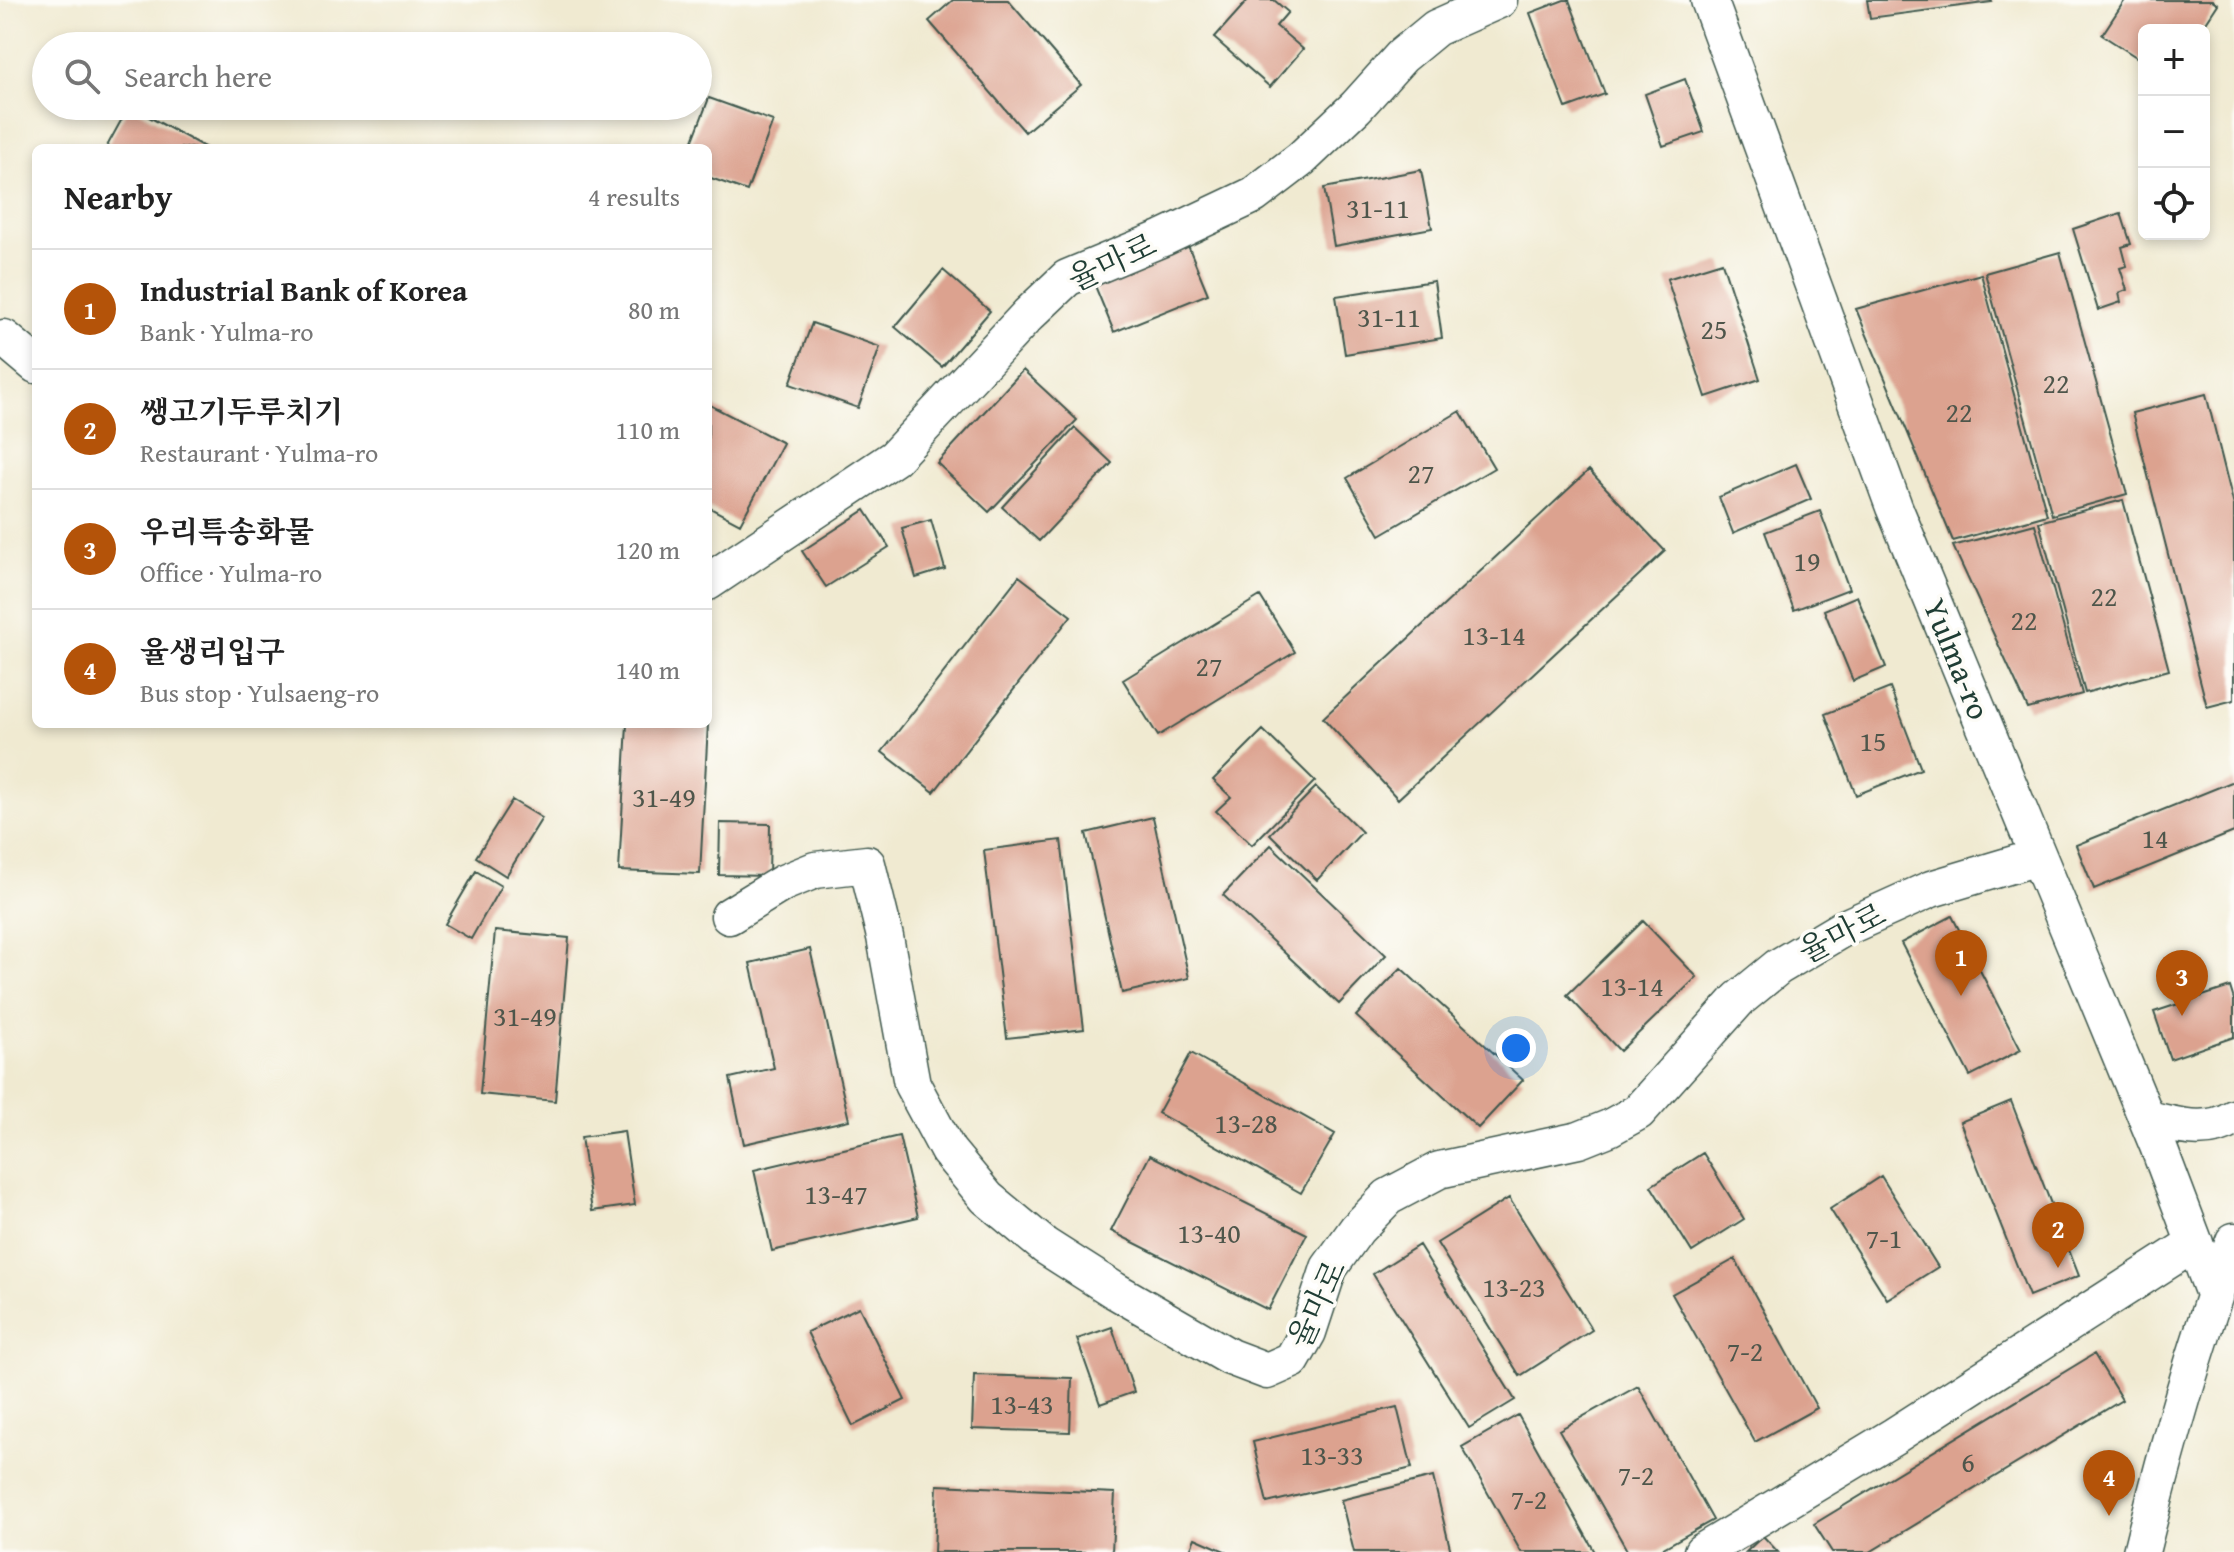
<!DOCTYPE html>
<meta charset="utf-8">
<style>
:root{--surface:#fff;--page:#f6f6f6;--text:#222;--muted:#767676;--line:#e0e0e0;--accent:#b45309}
body{margin:0;font-family:"Gentium Book Plus","Noto Serif KR",serif;background:var(--page);color:var(--text)}
.controls{position:absolute;right:24px;top:24px;display:grid;overflow:hidden;border-radius:12px;box-shadow:0 4px 12px #0003}
.controls button{width:72px;height:72px;display:grid;place-items:center;padding:0;border:0;border-bottom:2px solid var(--line);background:var(--surface);color:var(--text);font:40px sans-serif}
.you{position:absolute;left:1516px;top:1048px;width:28px;height:28px;margin:-20px;border:6px solid #fff;border-radius:50%;background:#1a73e8;box-shadow:0 0 0 12px #1a73e833}
.badge{display:grid;place-items:center;width:52px;height:52px;border-radius:50%;background:var(--accent);color:#fff;font-size:26px;font-weight:700}
.pin{position:absolute;translate:-50% -66px;filter:drop-shadow(0 2px 4px #0008)}
.pin::after{content:'';position:absolute;top:42px;width:28px;height:24px;background:inherit;clip-path:polygon(0 0,100% 0,50% 100%)}
.list{margin:0;padding:0;list-style:none}
h2{display:flex;justify-content:space-between;align-items:center;height:104px;margin:0;padding:0 32px;font-size:34px}
h2 small{font-size:26px;font-weight:400;color:var(--muted)}
.list li{display:grid;grid-template-columns:52px 1fr auto;gap:24px;align-items:center;box-sizing:border-box;height:120px;padding:0 32px;border-top:2px solid var(--line)}
.list b{display:block;font-size:30px;white-space:nowrap}
.list p{margin:0;font-size:26px;white-space:nowrap;color:var(--muted)}
.list em{font-size:26px;font-style:normal;color:var(--muted)}
.icon{flex:none;width:44px;height:44px;fill:none;stroke:currentColor;stroke-width:2;stroke-linecap:round;stroke-linejoin:round}
.map{position:relative;flex:none;width:2234px;height:1552px;overflow:hidden}
.search{position:absolute;background:var(--surface);box-shadow:0 4px 12px #0003;left:32px;top:32px;width:680px;height:88px;display:flex;align-items:center;gap:20px;box-sizing:border-box;padding:0 28px;border-radius:44px;color:var(--muted);font-size:30px}
.panel{position:absolute;background:var(--surface);box-shadow:0 4px 12px #0003;left:32px;top:144px;width:680px;height:584px;border-radius:12px}
.map>svg:first-child{display:block}
</style>
<div class="map">
<svg width="2234" height="1552" viewBox="0 0 2234 1552">
<rect width="100%" height="100%" fill="#fdfcf7"/>
<filter id="ink" filterUnits="userSpaceOnUse"><feTurbulence type="fractalNoise" baseFrequency=".0125" numOctaves="2"/><feDisplacementMap in="SourceGraphic" scale="16" xChannelSelector="R" yChannelSelector="G"/><feConvolveMatrix kernelMatrix="1 2 1 2 8 2 1 2 1" color-interpolation-filters="sRGB"/></filter>
<filter id="wash" filterUnits="userSpaceOnUse"><feTurbulence type="fractalNoise" baseFrequency=".006" numOctaves="4" result="noise"/><feDisplacementMap in="SourceGraphic" scale="32" xChannelSelector="R" yChannelSelector="G"/><feGaussianBlur stdDeviation="1.8" result="paint"/><feColorMatrix in="noise" values="0 0 0 0 0 0 0 0 0 0 0 0 0 0 0 0 0 1.4 0 .05"/><feComposite in="paint" operator="in"/></filter>
<g filter="url(#wash)">
<rect width="100%" height="100%" fill="#f0ead1"/>
<g id="blocks">
<path fill="#dca28f" d="M 953,0 L 1008,0 L 1081,85 L 1025,132 L 929,21 Z
M 1248,0 L 1274,0 L 1288,12 L 1276,26 L 1303,49 L 1270,87 L 1214,38 Z
M 1564,0 L 1569,0 L 1605,94 L 1566,108 L 1530,13 Z
M 1867,0 L 1991,0 L 1992,2 L 1870,18 Z
M 2125,0 L 2212,0 L 2218,4 L 2201,30 L 2144,30 L 2144,62 L 2102,35 Z
M 1685,79 L 1704,132 L 1663,146 L 1645,94 Z
M 709,98 L 773,121 L 747,191 L 708,177 L 708,148 L 690,148 Z
M 129,106 L 206,148 L 106,148 Z
M 1421,170 L 1432,228 L 1334,246 L 1324,188 Z
M 2121,213 L 2131,244 L 2122,247 L 2127,266 L 2120,268 L 2127,290 L 2119,293 L 2121,302 L 2098,310 L 2073,229 Z
M 1187,243 L 1208,294 L 1114,332 L 1093,281 Z
M 2060,252 L 2127,494 L 2052,515 L 1985,273 Z
M 1722,262 L 1760,379 L 1706,397 L 1667,279 Z
M 943,270 L 990,311 L 942,367 L 895,327 Z
M 1981,274 L 2047,515 L 1953,541 L 1856,309 Z
M 1434,281 L 1442,338 L 1345,354 L 1336,296 Z
M 812,323 L 880,347 L 858,408 L 790,384 Z
M 1023,370 L 1077,420 L 989,512 L 937,463 Z
M 2206,394 L 2234,506 L 2234,700 L 2207,707 L 2132,413 Z
M 708,404 L 783,443 L 740,524 L 708,507 Z
M 1460,411 L 1494,468 L 1380,535 L 1347,478 Z
M 1075,428 L 1112,463 L 1039,541 L 1002,507 Z
M 1796,464 L 1811,499 L 1733,533 L 1719,497 Z
M 1589,470 L 1665,551 L 1398,799 L 1323,718 Z
M 2123,500 L 2169,670 L 2085,693 L 2039,522 Z
M 865,510 L 889,547 L 826,587 L 802,551 Z
M 1820,511 L 1849,589 L 1794,610 L 1765,532 Z
M 931,520 L 945,569 L 916,578 L 902,528 Z
M 2035,524 L 2082,694 L 2028,709 L 1953,546 Z
M 1019,576 L 1071,616 L 934,792 L 882,752 Z
M 1260,596 L 1295,652 L 1158,736 L 1123,680 Z
M 1857,596 L 1886,667 L 1853,681 L 1824,610 Z
M 1890,688 L 1921,769 L 1856,795 L 1825,714 Z
M 627,724 L 708,724 L 700,874 L 619,871 Z
M 1263,730 L 1315,781 L 1252,845 L 1216,811 L 1231,797 L 1213,780 Z
M 2234,781 L 2234,832 L 2094,889 L 2076,845 Z
M 1316,787 L 1362,832 L 1317,880 L 1270,834 Z
M 512,800 L 542,818 L 506,876 L 476,857 Z
M 1153,817 L 1189,978 L 1122,993 L 1086,833 Z
M 720,823 L 770,824 L 769,876 L 719,875 Z
M 1061,840 L 1084,1029 L 1007,1038 L 984,850 Z
M 1271,845 L 1386,955 L 1339,1004 L 1223,895 Z
M 476,871 L 501,886 L 471,939 L 445,924 Z
M 1952,916 L 2021,1050 L 1970,1076 L 1901,943 Z
M 1643,921 L 1697,977 L 1620,1051 L 1567,995 Z
M 495,931 L 569,938 L 555,1101 L 480,1094 Z
M 810,949 L 849,1120 L 744,1144 L 730,1078 L 774,1068 L 750,963 Z
M 1401,968 L 1523,1080 L 1478,1128 L 1356,1016 Z
M 2230,987 L 2234,1000 L 2234,1037 L 2170,1059 L 2154,1012 Z
M 1191,1053 L 1335,1134 L 1301,1193 L 1158,1113 Z
M 2011,1101 L 2079,1276 L 2029,1296 L 1960,1122 Z
M 624,1131 L 635,1205 L 592,1211 L 581,1137 Z
M 899,1136 L 918,1217 L 772,1251 L 754,1170 Z
M 1703,1153 L 1744,1219 L 1692,1252 L 1651,1186 Z
M 1150,1155 L 1307,1234 L 1268,1310 L 1111,1231 Z
M 1881,1176 L 1938,1267 L 1887,1299 L 1830,1209 Z
M 1509,1198 L 1592,1330 L 1520,1376 L 1437,1243 Z
M 1419,1245 L 1515,1400 L 1469,1428 L 1373,1274 Z
M 1735,1259 L 1817,1408 L 1755,1442 L 1672,1294 Z
M 859,1307 L 905,1400 L 853,1426 L 807,1332 Z
M 1112,1327 L 1134,1392 L 1100,1404 L 1077,1339 Z
M 2094,1354 L 2122,1400 L 1870,1552 L 1832,1552 L 1814,1524 Z
M 974,1375 L 1072,1378 L 1070,1432 L 972,1429 Z
M 1638,1386 L 1713,1520 L 1656,1552 L 1628,1552 L 1559,1430 Z
M 1397,1407 L 1412,1468 L 1267,1503 L 1253,1442 Z
M 1518,1415 L 1595,1552 L 1521,1552 L 1462,1447 Z
M 1433,1477 L 1451,1552 L 1354,1552 L 1341,1500 Z
M 937,1485 L 1115,1493 L 1112,1552 L 934,1552 Z
M 1763,1536 L 1778,1552 L 1746,1552 Z
M 1195,1538 L 1227,1552 L 1189,1552 Z"/>
</g>
</g>
<g filter="url(#ink)">
<use href="#blocks" fill-opacity="0" stroke="#3e574c" stroke-width="2"/>
<g fill="none" stroke-linecap="round" stroke-linejoin="round">
<defs>
<path id="minor" d="M 1709,0 L 1894,507 L 2158,1146 L 2214,1294
M 4,338 L 36,365
M 708,582 L 894,458 L 1028,315 L 1067,278 L 1163,238 L 1254,195 L 1301,159 L 1356,107 L 1402,56 L 1436,28 L 1499,0
M 729,916 L 783,883 L 815,870 L 867,864 L 885,937 L 912,1084 L 948,1151 L 987,1198 L 1045,1246 L 1114,1290 L 1230,1357 L 1267,1371 L 1292,1360 L 1308,1332 L 1329,1268 L 1357,1229 L 1388,1197 L 1439,1170 L 1579,1140 L 1609,1128 L 1638,1112 L 1739,999 L 1778,967 L 1842,929 L 1931,889 L 2038,857
M 2147,1119 C 2177,1125 2206,1136 2234,1118
M 1702,1552 L 1894,1436 L 2195,1243
M 2141,1552 C 2167,1447 2196,1342 2234,1241"/>
</defs>
<use href="#minor" stroke="#3e574c" stroke-width="39"/>
<use href="#minor" stroke="#fff" stroke-width="36"/>
</g>
</g>
<g text-anchor="middle" stroke-width="7" stroke-linejoin="round" paint-order="stroke">
<g font-size="28" fill="#4e564b">
<text x="1378" y="218">31-11</text>
<text x="1389" y="327">31-11</text>
<text x="1714" y="339">25</text>
<text x="2056" y="393">22</text>
<text x="1959" y="422">22</text>
<text x="1421" y="483">27</text>
<text x="1807" y="571">19</text>
<text x="2104" y="606">22</text>
<text x="2024" y="630">22</text>
<text x="1494" y="645">13-14</text>
<text x="1209" y="676">27</text>
<text x="1873" y="751">15</text>
<text x="664" y="807">31-49</text>
<text x="2155" y="848">14</text>
<text x="1632" y="996">13-14</text>
<text x="525" y="1026">31-49</text>
<text x="1246" y="1133">13-28</text>
<text x="836" y="1204">13-47</text>
<text x="1209" y="1243">13-40</text>
<text x="1884" y="1248">7-1</text>
<text x="1514" y="1297">13-23</text>
<text x="1745" y="1361">7-2</text>
<text x="1022" y="1414">13-43</text>
<text x="1332" y="1465">13-33</text>
<text x="1968" y="1472">6</text>
<text x="1636" y="1485">7-2</text>
<text x="1529" y="1509">7-2</text>
</g>
<g font-size="32" fill="#1f3d34" stroke="#fdfcf7">
<text transform="translate(1112 262) rotate(-25)" y="11">율마로</text>
<text transform="translate(1957 659) rotate(68)" y="11">Yulma-ro</text>
<text transform="translate(1842 933) rotate(-27)" y="11">율마로</text>
<text transform="translate(1317 1304) rotate(-65)" y="11">율마로</text>
</g>
</g>
</svg>
<div class="controls">
<button>+</button>
<button>−</button>
<button><svg class="icon" aria-label="locate" viewBox="0 0 24 24"><circle cx="12" cy="12" r="6"/><path d="M12 2v4M12 18v4M2 12h4M18 12h4"/></svg></button>
</div>
<div class="you"></div>
<div class="pin badge" style="left:1961px;top:996px">1</div>
<div class="pin badge" style="left:2058px;top:1268px">2</div>
<div class="pin badge" style="left:2182px;top:1016px">3</div>
<div class="pin badge" style="left:2109px;top:1516px">4</div>
<div class="search"><svg class="icon" aria-label="search" viewBox="0 0 24 24"><circle cx="10" cy="10" r="6"/><path d="M15 15l6 6"/></svg>Search here</div>
<section class="panel">
<h2>Nearby<small>4 results</small></h2>
<ul class="list">
<li><span class="badge">1</span><div><b>Industrial Bank of Korea</b><p>Bank · Yulma-ro</p></div><em>80 m</em></li>
<li><span class="badge">2</span><div><b>쌩고기두루치기</b><p>Restaurant · Yulma-ro</p></div><em>110 m</em></li>
<li><span class="badge">3</span><div><b>우리특송화물</b><p>Office · Yulma-ro</p></div><em>120 m</em></li>
<li><span class="badge">4</span><div><b>율생리입구</b><p>Bus stop · Yulsaeng-ro</p></div><em>140 m</em></li>
</ul>
</section>
</div>
